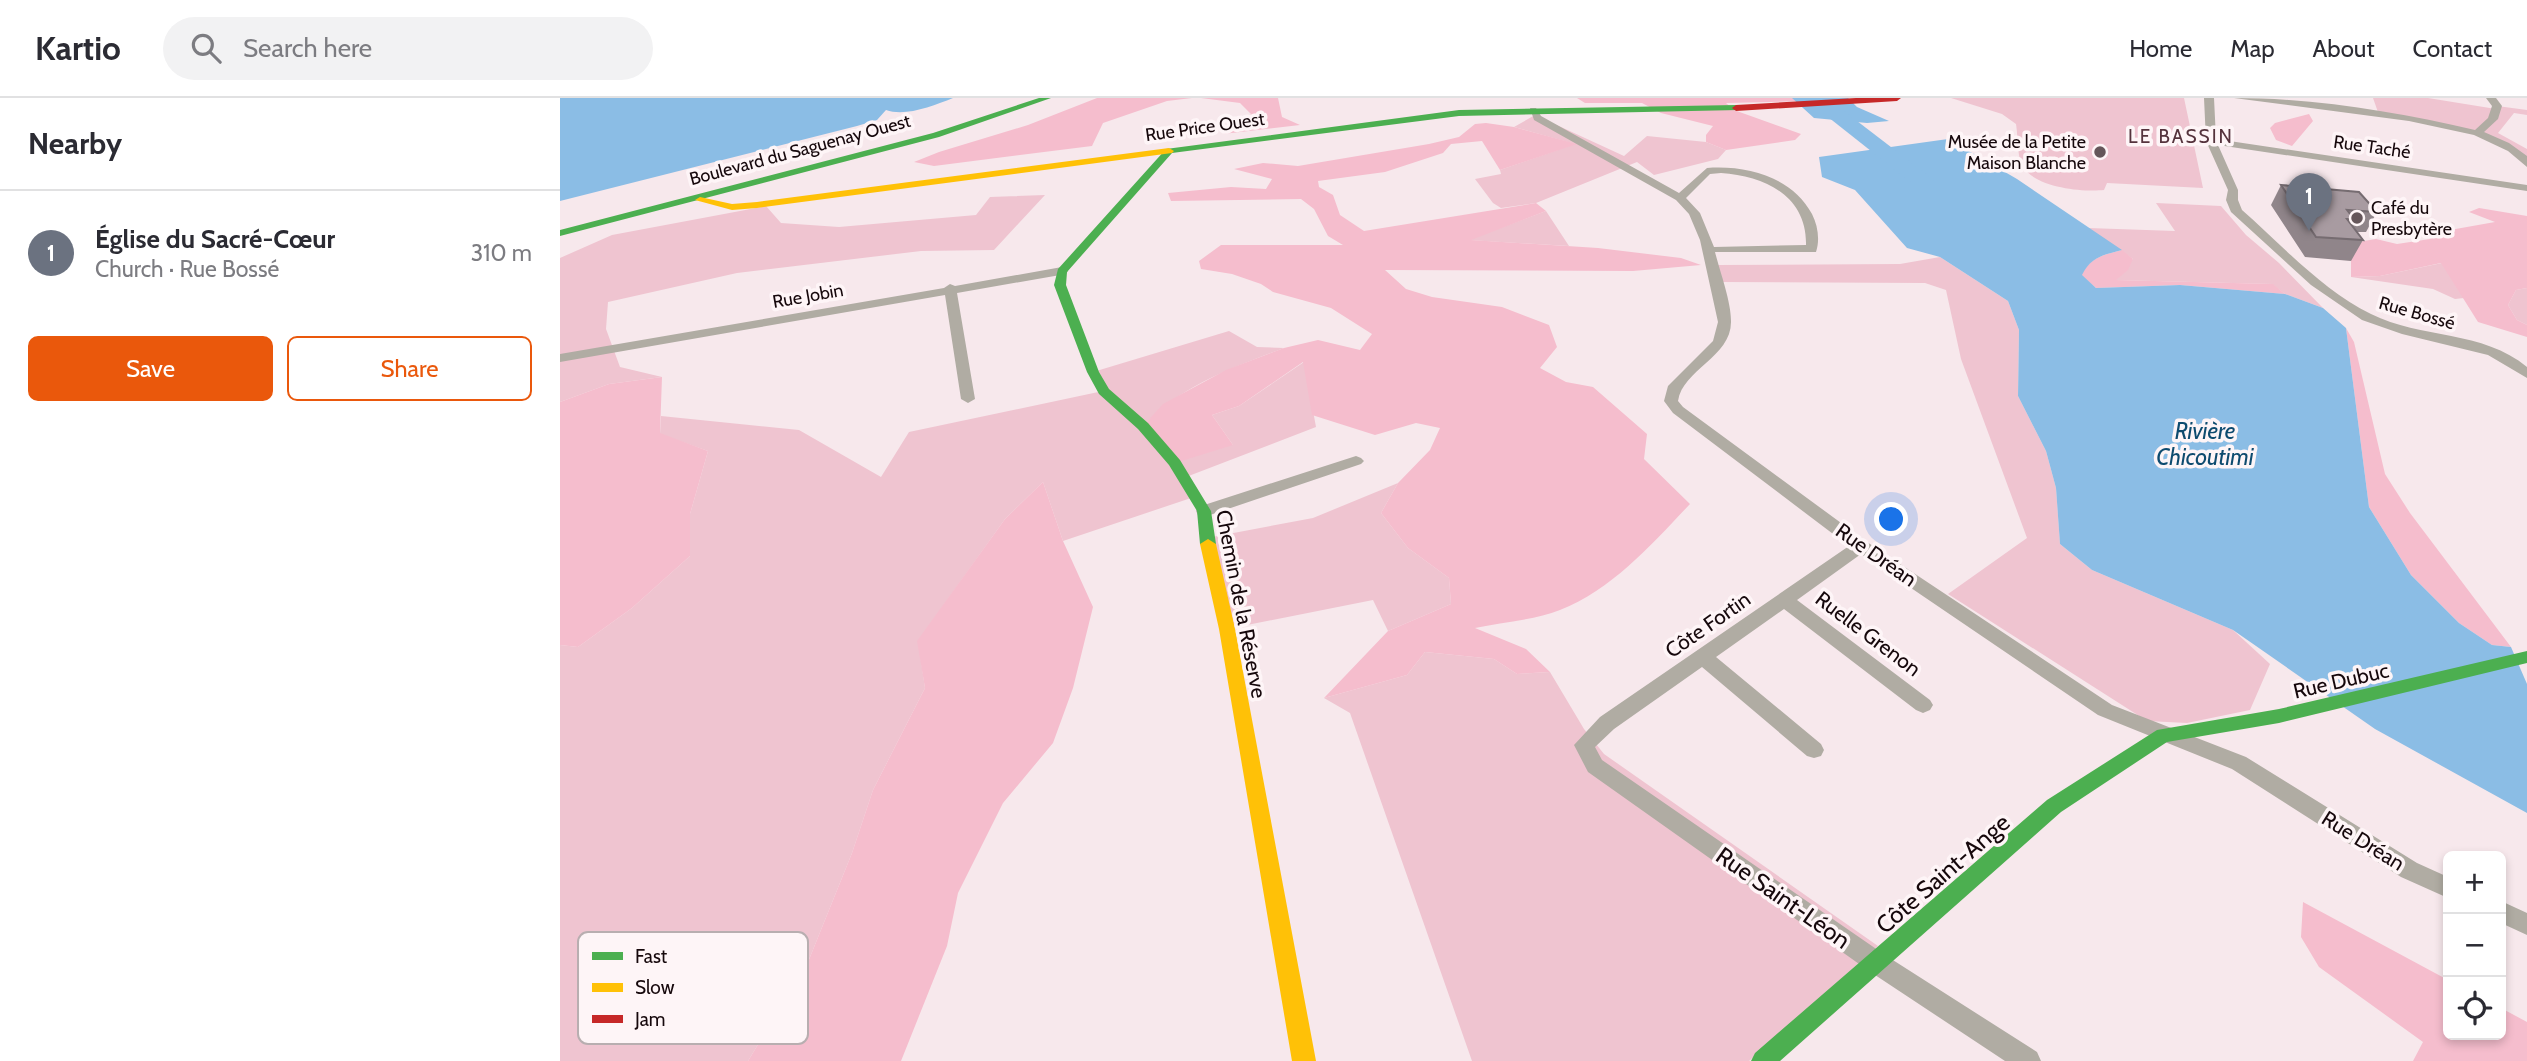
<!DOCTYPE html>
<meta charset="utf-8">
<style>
:root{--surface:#fff;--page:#f2f2f3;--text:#2b2b33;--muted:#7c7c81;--line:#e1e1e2;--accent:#ea580c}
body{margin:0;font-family:Cabin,sans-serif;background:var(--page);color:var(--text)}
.controls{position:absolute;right:21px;bottom:21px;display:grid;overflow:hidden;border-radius:10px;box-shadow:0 4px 10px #0003}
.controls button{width:63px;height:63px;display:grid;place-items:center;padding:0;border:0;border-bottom:2px solid var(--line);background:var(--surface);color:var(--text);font:35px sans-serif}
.you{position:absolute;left:1332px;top:422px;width:24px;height:24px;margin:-18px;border:5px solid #fff;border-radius:50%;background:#1a73e8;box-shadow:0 0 0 10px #1a73e833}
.badge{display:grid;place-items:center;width:46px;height:46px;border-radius:50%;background:var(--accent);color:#fff;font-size:23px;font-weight:700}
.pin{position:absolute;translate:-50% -58px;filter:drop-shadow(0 2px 4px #0008)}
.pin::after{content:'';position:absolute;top:37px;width:24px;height:21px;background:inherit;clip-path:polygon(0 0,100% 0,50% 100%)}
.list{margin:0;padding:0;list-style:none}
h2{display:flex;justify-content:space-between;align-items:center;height:91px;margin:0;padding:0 28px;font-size:30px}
h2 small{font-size:23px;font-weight:400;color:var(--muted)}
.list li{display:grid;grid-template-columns:46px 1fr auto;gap:21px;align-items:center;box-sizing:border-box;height:126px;padding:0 28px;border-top:2px solid var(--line)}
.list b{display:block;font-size:26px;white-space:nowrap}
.list p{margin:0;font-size:23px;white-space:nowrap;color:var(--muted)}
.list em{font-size:23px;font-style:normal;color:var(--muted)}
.actions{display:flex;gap:14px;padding:21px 28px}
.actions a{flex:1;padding:16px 0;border:2px solid var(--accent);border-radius:10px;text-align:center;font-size:24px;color:var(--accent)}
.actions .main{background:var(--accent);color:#fff}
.icon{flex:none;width:38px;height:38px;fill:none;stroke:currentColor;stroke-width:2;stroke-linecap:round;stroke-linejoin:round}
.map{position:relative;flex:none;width:1967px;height:963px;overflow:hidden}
header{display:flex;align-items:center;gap:42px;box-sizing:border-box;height:98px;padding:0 35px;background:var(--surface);border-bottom:2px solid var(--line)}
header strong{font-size:33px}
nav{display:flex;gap:38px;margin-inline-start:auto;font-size:24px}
.search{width:490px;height:63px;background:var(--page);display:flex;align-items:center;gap:18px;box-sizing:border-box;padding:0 24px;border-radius:38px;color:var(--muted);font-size:26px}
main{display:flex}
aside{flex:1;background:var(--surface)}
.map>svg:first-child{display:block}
</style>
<header>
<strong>Kartio</strong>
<div class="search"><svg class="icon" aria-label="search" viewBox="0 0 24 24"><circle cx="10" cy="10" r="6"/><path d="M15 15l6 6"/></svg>Search here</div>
<nav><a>Home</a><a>Map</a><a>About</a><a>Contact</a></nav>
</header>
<main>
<aside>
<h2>Nearby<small></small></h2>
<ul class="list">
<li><span class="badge" style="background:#6b7280">1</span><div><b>Église du Sacré-Cœur</b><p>Church · Rue Bossé</p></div><em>310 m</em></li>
</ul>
<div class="actions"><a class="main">Save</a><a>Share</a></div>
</aside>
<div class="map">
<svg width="1967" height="963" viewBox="0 0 1967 963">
<rect width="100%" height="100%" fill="#f7e8ec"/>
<path fill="#efc4d0" d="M 1391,0 L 1624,0 L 1643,90 L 1547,85 L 1544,92 C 1522,94 1477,90 1463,69 C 1457,60 1458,37 1456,26 L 1442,16 Z
M 1813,0 L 1868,0 L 1936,11 L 1937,8 L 1967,12 L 1967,17 L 1954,15 L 1938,35 L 1967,51 L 1967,66 L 1964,60 L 1917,35 L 1819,17 Z
M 975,17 L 1064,58 L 1087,38 L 1146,44 L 1166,52 L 1158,61 L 1094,77 L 1077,64 L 976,105 L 941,110 L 933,105 L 915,81 L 941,76 L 940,72 L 1015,46 L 954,29 Z
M 485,97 L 434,152 L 361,153 L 177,175 L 48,204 L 46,231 L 60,269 L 102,279 L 49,286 L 0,304 L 0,160 L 52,137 L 206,108 L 221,125 L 279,129 L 416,117 L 430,99 Z
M 1596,105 L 1661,108 L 1686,137 L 1719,165 L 1763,210 L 1725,196 L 1712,186 L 1554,182 L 1573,161 L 1528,130 L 1615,133 Z
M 986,113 L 1009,148 L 908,142 Z
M 1380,159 L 1448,203 L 1459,232 L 1458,298 L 1486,353 L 1496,390 L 1500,446 L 1532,472 L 1673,532 L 1710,566 L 1690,612 L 1627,625 L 1587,623 L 1388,496 L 1467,440 L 1401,261 L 1386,192 L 1365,185 L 1160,184 L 1157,167 L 1340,166 Z
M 1882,165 L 1904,200 L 1895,201 L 1873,191 L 1791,179 L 1820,178 Z
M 1967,190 L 1967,227 L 1957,222 L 1948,207 L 1956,192 Z
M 669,233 L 697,249 L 724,250 C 674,269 620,288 583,328 L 673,347 L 652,317 L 679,308 L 744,264 L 756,329 L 626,379 L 634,399 L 503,443 L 483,384 L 445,421 L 358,543 L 365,590 L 313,692 L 292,755 L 248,864 L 188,963 L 0,963 L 0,547 L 18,549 L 72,510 L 130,458 L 130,416 L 148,353 L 100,336 L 101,318 L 239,332 L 321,379 L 349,334 L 543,293 L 533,274 Z
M 838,385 L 821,415 L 848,450 L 889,480 L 891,506 L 828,533 L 813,502 L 667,531 L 647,440 L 753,420 Z
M 865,554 L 934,561 L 957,576 L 990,574 L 1024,631 L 1044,656 L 1318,848 L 1189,963 L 912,963 L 790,615 L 764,600 L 847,577 Z"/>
<path fill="#f5bdcd" d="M 537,0 L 632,0 L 607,3 L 543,25 L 532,48 L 374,68 L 354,64 L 379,54 L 468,27 Z
M 641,0 L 718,0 L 722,19 L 740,27 L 663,36 L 686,25 L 691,16 L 680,5 Z
M 1017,0 L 1242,0 L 1247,3 L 1166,5 L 1174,12 L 1241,36 L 1235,42 L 1166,52 L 1146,44 L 1146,37 L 1153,28 L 1101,15 L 1082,5 L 1025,5 Z
M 1749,16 L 1753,23 L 1732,48 L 1716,42 L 1710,30 L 1715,25 Z
M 926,25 L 954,29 L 1017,46 L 940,72 L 922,43 L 891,46 L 883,55 L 825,74 L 758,83 L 759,89 L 773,97 L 780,117 L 804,133 L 976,105 L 986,113 L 911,142 L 1038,150 L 1121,160 L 1141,167 L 1073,173 L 825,172 L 846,191 L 872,199 L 942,209 L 989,227 L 997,249 L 980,270 L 1006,284 L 1033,289 L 1087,336 L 1084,361 L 1130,406 C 1092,446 1053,491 1000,512 C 975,522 942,524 915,530 L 966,551 L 990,574 L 957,576 L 934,561 L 865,554 L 847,577 L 764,600 L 828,533 L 891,506 L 889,480 L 848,450 L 821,415 L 838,385 L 870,352 L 880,330 L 856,325 L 815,337 L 752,317 L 743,264 L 679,308 L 652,317 L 673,347 L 615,365 L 583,328 L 603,306 L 666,272 L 724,250 L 758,242 L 800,252 L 812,236 L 771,210 L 713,194 L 701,186 L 672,176 L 641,171 L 639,163 L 661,147 L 783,147 L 768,138 L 754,111 L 741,101 L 611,103 L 608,95 L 671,89 L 706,91 L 712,81 L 674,71 L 703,65 L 738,68 L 869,46 L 899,39 L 915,26 Z
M 1919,110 L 1967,118 L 1967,190 L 1956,192 L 1948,207 L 1957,222 L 1967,227 L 1967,239 L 1918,224 L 1881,165 L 1820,178 L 1791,179 L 1791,163 L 1780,147 L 1816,141 L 1837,146 L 1870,141 L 1890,132 L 1935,124 L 1909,114 Z
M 1562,152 L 1573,161 L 1568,172 L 1556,182 L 1713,186 L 1725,196 L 1620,187 L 1536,190 L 1521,177 C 1531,159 1543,157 1562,152 Z
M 1786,230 L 1794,244 L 1825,376 L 1850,415 L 1951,549 L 1932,547 L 1899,525 L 1851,477 L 1809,409 Z
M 102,279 L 100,335 L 148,353 L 130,416 L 130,458 L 72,510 L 18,549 L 0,547 L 0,304 L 49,286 Z
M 483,384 L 503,443 L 533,509 L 513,590 L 493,645 L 443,705 L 398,795 L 387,848 L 341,963 L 188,963 L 248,864 L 292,755 L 313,692 L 365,590 L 357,543 L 445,421 Z
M 1743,804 L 1888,882 L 1888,937 L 1941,937 L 1941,910 L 1967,924 L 1967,963 L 1853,963 L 1863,944 L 1759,869 L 1741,839 Z"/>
<path fill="#8bbde5" d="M 0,0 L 393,0 C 373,8 345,19 326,12 L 317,22 L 297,28 L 0,103 Z
M 1232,0 L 1288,0 L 1297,9 L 1329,23 L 1307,25 L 1254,20 Z
M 1388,41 L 1457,81 L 1562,152 C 1543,157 1531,159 1522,177 L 1536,190 L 1620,187 L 1725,196 L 1763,210 L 1786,230 L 1809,409 L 1851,477 L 1899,525 L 1932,547 L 1951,549 L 1967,586 L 1967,715 L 1815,631 L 1673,532 L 1532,472 L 1500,446 L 1496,390 L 1486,353 L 1458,298 L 1459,232 L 1448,203 L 1380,159 L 1347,150 L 1295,92 L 1262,79 L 1259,59 Z"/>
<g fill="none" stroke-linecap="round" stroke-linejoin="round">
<path fill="#8bbde5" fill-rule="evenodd" d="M 1244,0 L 1267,0 L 1374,82 L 1370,87 L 1354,87 Z"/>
<path fill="#b0aca3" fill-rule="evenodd" d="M 1644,0 L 1654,0 L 1656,41 L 1967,87 L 1967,93 L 1658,47 L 1678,92 L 1678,102 L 1682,112 C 1723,148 1762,192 1811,216 C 1861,241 1923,232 1967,269 L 1967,280 L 1928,257 L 1842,236 L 1802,222 L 1751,187 L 1671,114 L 1666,102 L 1668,92 L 1646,43 Z
M 1674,0 C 1755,0 1837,14 1915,32 L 1928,20 L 1932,8 L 1926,0 L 1936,0 L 1942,8 L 1938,21 L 1924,34 L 1949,45 L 1967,58 L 1967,69 L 1948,53 L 1914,37 L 1849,23 Z
M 970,10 L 976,10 L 981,18 L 1119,95 L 1147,70 C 1187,67 1232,79 1252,116 C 1258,128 1260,142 1256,154 L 1155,154 C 1160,174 1171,203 1171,223 C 1172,259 1123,271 1118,303 L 1123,309 L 1307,444 L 1552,607 L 1686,659 L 1857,765 L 1888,779 L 1888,800 L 1841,779 L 1672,671 L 1538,617 L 1301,456 L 1237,502 L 1370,602 L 1373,607 L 1370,612 L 1363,615 L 1356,612 L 1224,511 L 1156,559 L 1261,646 L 1264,652 L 1261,658 L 1254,660 L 1247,658 L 1142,569 L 1054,631 L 1035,649 L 1042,662 L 1325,857 L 1477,954 L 1481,963 L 1445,963 L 1309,873 L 1028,674 L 1014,647 L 1040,619 L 1289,448 L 1113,315 L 1104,303 L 1108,288 L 1153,243 L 1158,224 L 1140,142 L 1129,116 L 1116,102 L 974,22 ZM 1161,75 C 1205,78 1247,98 1246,147 L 1154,149 L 1140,115 L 1126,100 L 1150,76 Z
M 502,169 L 508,173 L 506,176 L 397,195 L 415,301 L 408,305 L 401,301 L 385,197 L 0,264 L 0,256 L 384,190 L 390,186 L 395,188 Z
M 796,358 L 801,360 L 804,363 L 801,366 L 650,417 L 638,417 L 636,413 L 638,409 Z
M 1941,803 L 1967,815 L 1967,837 L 1941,825 Z"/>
<path fill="#4caf50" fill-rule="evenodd" d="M 479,0 L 491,0 L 379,39 L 0,138 L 0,132 L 373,35 Z
M 1176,7 L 1179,8 L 1179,12 L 899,18 L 612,55 L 507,174 L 506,187 L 539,274 L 549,291 L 588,325 L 620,362 L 651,413 L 656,446 L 648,451 L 640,446 L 637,413 L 609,367 L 578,331 L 539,296 L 527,274 L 494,187 L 498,171 L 606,51 L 899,12 Z
M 1967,553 L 1967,565 L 1719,625 L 1607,644 L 1501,714 L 1220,963 L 1191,963 L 1195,955 L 1487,702 L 1597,632 L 1719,611 Z"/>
<path fill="#ffc107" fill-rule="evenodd" d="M 609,50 L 614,53 L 612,55 L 197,110 L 172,112 L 135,102 L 140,99 L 172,106 L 197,104 Z
M 648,441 L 656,446 L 675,531 L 756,963 L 732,963 L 659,531 L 640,446 Z"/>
<path fill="#c62828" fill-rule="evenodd" d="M 1296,0 L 1341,0 L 1337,3 L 1176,13 L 1172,10 L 1176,7 Z"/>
</g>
<path fill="#90858a" d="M 1721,87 L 1817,114 L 1806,134 L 1797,134 L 1803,142 L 1791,163 L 1745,159 L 1711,107 Z"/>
<path fill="#a89ba1" stroke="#766c71" stroke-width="2" d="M 1721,87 L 1799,94 L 1817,114 L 1787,112 L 1794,121 L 1787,121 L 1803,142 L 1756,139 Z"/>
<g fill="#65565a" stroke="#fef5f7" stroke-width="2.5">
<circle cx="1540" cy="54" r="7"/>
<circle cx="1797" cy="120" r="7"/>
</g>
<g text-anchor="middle" stroke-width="7" stroke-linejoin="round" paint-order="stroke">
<g font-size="18" fill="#16080c" stroke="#fef5f7">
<text transform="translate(645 29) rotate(-8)" y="6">Rue Price Ouest</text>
<text transform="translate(1812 49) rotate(8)" y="6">Rue Taché</text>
<text transform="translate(240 52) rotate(-15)" y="6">Boulevard du Saguenay Ouest</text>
<text transform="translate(248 198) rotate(-10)" y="6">Rue Jobin</text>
<text transform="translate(1857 215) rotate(16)" y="6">Rue Bossé</text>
</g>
<g font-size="18" fill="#16080c" stroke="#fef5f7" text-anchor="end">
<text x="1526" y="50">Musée de la Petite<tspan x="1526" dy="21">Maison Blanche</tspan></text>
<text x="1811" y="116" text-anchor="start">Café du<tspan x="1811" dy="21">Presbytère</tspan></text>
</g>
<g font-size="19" letter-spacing="2" fill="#55333d" stroke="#fef5f7">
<text x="1621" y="45">LE BASSIN</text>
</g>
<g font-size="21" fill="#16080c" stroke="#fef5f7">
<text transform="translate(1316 457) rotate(35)" y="7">Rue Dréan</text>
<text transform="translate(681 506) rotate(79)" y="7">Chemin de la Réserve</text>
<text transform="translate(1148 527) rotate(-35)" y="7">Côte Fortin</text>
<text transform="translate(1308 536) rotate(37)" y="7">Ruelle Grenon</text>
<text transform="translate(1781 583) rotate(-13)" y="7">Rue Dubuc</text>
<text transform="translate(1803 743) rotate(32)" y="7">Rue Dréan</text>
</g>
<g font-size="23" font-style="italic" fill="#0e4b6f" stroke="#fef5f7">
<text x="1645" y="341">Rivière<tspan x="1645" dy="26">Chicoutimi</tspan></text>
</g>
<g font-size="24" fill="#16080c" stroke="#fef5f7">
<text transform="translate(1383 776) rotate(-41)" y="8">Côte Saint-Ange</text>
<text transform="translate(1223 800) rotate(35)" y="8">Rue Saint-Léon</text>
</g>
</g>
<rect x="18" y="834" width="230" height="112" rx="10" fill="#fef5f7" stroke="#b8aeb0" stroke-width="2"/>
<rect x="32" y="854" width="31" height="8" fill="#4caf50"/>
<rect x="32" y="885" width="31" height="9" fill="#ffc107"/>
<rect x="32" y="917" width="31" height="8" fill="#c62828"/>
<g font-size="19" fill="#16080c">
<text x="75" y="865">Fast</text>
<text x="75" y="896">Slow</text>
<text x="75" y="928">Jam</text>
</g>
</svg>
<div class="controls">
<button>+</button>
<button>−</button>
<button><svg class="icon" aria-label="locate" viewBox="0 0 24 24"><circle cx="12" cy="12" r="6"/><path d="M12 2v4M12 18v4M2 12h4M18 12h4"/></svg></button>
</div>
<div class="you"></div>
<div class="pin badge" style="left:1749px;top:133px;background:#6b7280">1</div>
</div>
</main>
